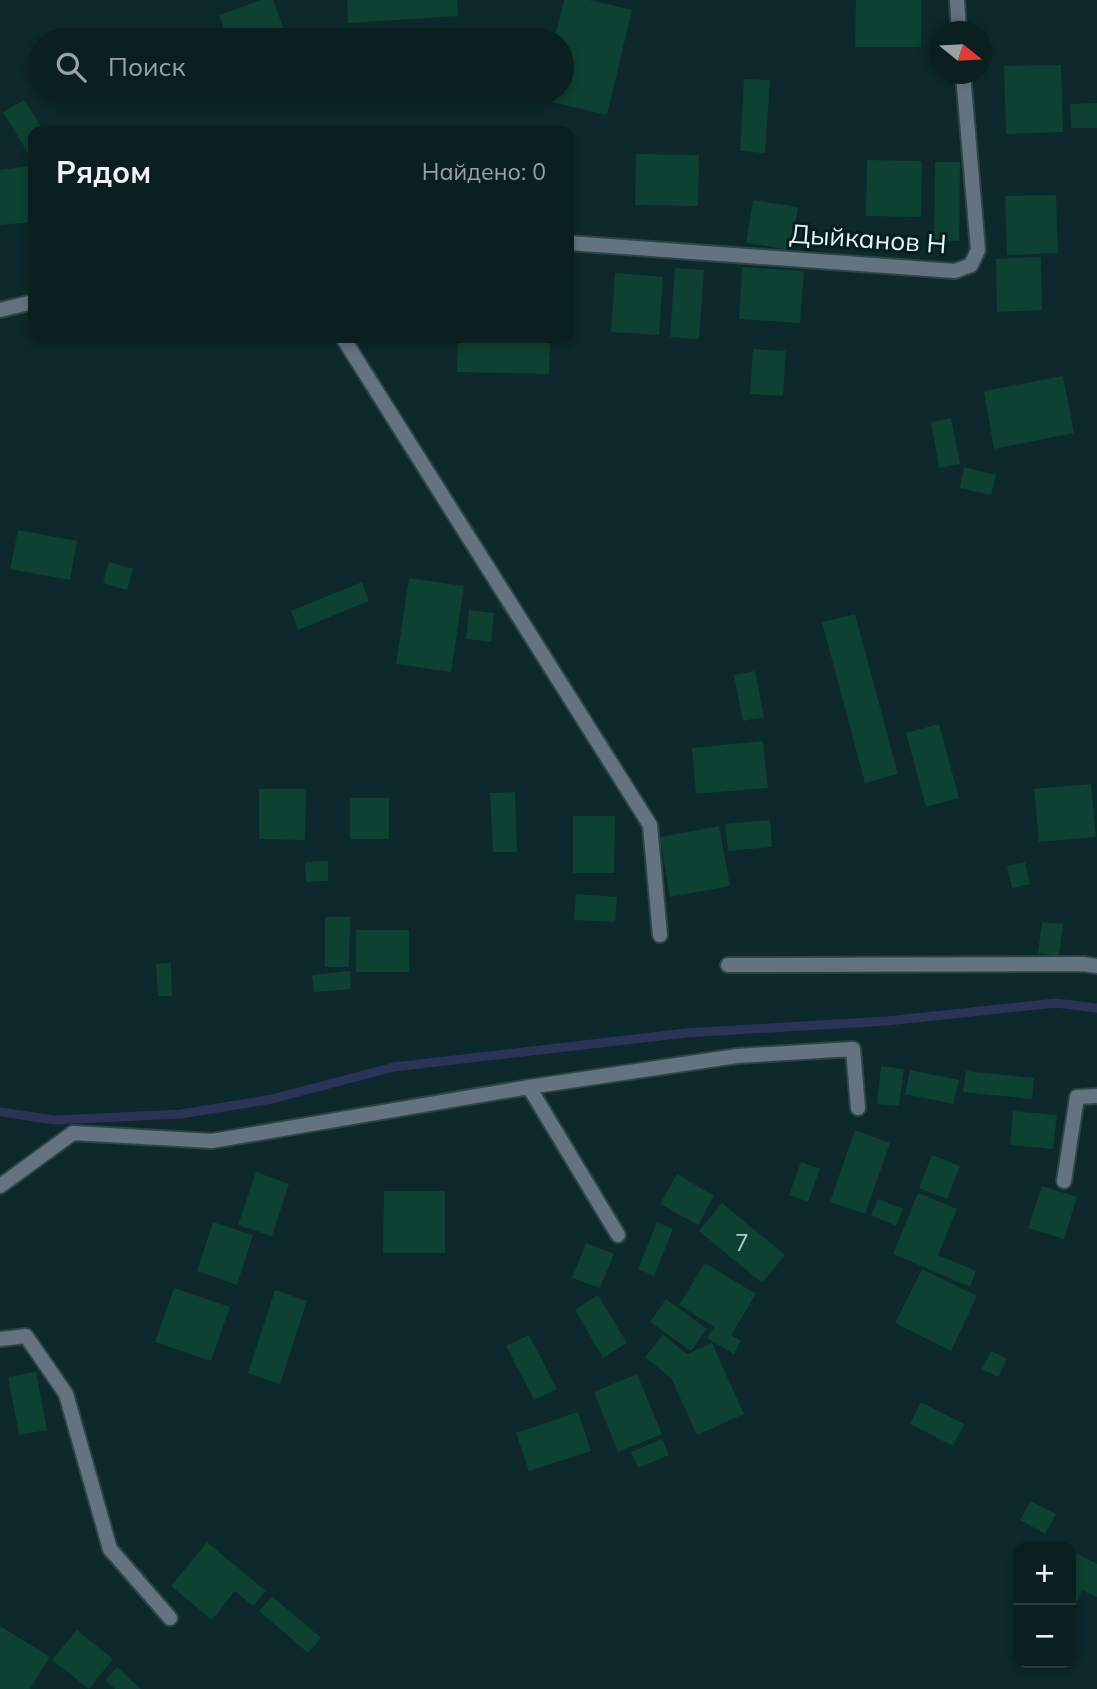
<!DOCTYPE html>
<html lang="ru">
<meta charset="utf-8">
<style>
:root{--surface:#0a1f20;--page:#182c2d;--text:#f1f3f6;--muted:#99a2a5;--line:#2a3d3e}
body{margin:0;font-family:Mulish,sans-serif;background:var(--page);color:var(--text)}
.controls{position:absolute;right:21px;bottom:21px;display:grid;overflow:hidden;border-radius:14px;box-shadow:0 4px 10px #0003}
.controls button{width:63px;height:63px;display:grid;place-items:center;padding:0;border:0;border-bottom:2px solid var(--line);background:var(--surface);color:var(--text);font:35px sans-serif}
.compass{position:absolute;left:929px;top:21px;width:63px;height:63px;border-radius:50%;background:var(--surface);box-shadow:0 4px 10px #0003;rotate:108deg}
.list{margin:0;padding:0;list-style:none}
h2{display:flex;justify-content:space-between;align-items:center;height:91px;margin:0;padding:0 28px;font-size:30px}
h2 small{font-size:23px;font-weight:400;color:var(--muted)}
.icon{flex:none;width:38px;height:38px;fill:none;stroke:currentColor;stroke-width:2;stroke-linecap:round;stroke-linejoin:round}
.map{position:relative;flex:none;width:1097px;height:1689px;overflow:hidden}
.search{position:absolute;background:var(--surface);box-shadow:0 4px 10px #0003;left:28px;top:28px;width:546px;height:77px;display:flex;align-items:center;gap:18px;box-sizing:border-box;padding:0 24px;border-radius:38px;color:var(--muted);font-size:26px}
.panel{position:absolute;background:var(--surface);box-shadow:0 4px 10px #0003;left:28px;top:126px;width:546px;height:217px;border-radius:14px}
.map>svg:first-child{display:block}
</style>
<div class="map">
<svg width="1097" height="1689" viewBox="0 0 1097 1689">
<rect width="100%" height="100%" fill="#0d292b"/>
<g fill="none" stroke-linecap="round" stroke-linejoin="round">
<path stroke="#2b3456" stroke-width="9" d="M 0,1112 L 55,1120 L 181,1114 L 272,1099 L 394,1067 L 686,1033 L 887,1021 L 1056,1003 L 1097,1008"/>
</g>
<path fill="#0d4131" d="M 262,0 L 273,0 L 288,40 L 228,40 L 219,15 Z
M 347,0 L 457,0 L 458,16 L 348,23 Z
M 564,0 L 589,0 L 632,10 L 607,115 L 540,99 L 542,93 L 562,93 L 562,40 L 554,40 Z
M 856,0 L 921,0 L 921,47 L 855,47 Z
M 1061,65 L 1063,132 L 1006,134 L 1004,66 Z
M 744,79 L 770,80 L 765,153 L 740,151 Z
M 24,100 L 44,131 L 33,131 L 33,161 L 3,112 Z
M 1097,103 L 1097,128 L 1071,128 L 1070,104 Z
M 636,154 L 699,155 L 698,206 L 635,205 Z
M 867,160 L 922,161 L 921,217 L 866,216 Z
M 935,162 L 960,162 L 959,241 L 934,241 Z
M 30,166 L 33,222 L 0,225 L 0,170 Z
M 1056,195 L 1058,253 L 1007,255 L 1005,196 Z
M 753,200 L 798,207 L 791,250 L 746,243 Z
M 1041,257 L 1042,310 L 997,312 L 996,259 Z
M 742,267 L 804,271 L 800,323 L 739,319 Z
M 675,268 L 704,270 L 699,339 L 670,337 Z
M 615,273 L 663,277 L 659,335 L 611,332 Z
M 458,338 L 550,338 L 549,374 L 457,372 Z
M 753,349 L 786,351 L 783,396 L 750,394 Z
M 1063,376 L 1074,433 L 994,449 L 984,391 Z
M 951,418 L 960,464 L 939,468 L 931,422 Z
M 964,467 L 996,475 L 991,495 L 960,488 Z
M 18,530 L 77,541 L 70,580 L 10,569 Z
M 109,562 L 133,569 L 127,590 L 103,583 Z
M 409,578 L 464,586 L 451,672 L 396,664 Z
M 362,582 L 369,601 L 298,630 L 291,611 Z
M 469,610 L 494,613 L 491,642 L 466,639 Z
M 855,614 L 898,774 L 865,783 L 822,622 Z
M 755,671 L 764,717 L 743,721 L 734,675 Z
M 939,724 L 959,798 L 926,807 L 906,733 Z
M 763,741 L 768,788 L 696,794 L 692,748 Z
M 1091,784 L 1096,837 L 1039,842 L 1034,789 Z
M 259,789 L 306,789 L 305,840 L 259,839 Z
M 515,792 L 517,852 L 493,852 L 490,793 Z
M 350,798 L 389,798 L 389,839 L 350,839 Z
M 573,816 L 615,816 L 614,873 L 573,873 Z
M 770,820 L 772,847 L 728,851 L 725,824 Z
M 719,826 L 730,886 L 670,897 L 660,837 Z
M 328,861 L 328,881 L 306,882 L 305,862 Z
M 1025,862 L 1030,884 L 1012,888 L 1007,866 Z
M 576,894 L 617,897 L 615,922 L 574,920 Z
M 325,917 L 350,917 L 349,967 L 325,967 Z
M 1042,922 L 1063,924 L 1059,956 L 1038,953 Z
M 356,930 L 409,930 L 409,972 L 356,972 Z
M 171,963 L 172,996 L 158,996 L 156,964 Z
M 350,971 L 351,989 L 314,992 L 312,975 Z
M 881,1066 L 904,1069 L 899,1106 L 877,1104 Z
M 910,1070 L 959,1080 L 953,1104 L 905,1094 Z
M 966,1071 L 1034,1078 L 1032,1099 L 963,1092 Z
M 1013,1111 L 1057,1115 L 1053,1149 L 1010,1145 Z
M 855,1130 L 890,1143 L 865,1214 L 830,1202 Z
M 932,1155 L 960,1166 L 947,1199 L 919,1188 Z
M 801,1162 L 820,1169 L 808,1202 L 789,1195 Z
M 256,1172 L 289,1184 L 272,1236 L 238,1225 Z
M 677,1174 L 714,1196 L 698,1225 L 660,1204 Z
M 1042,1186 L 1077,1197 L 1064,1239 L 1028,1228 Z
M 384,1191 L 445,1191 L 445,1253 L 383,1253 Z
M 918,1193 L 957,1209 L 938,1255 L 976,1271 L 970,1287 L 893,1254 Z
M 878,1199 L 903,1209 L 896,1226 L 871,1215 Z
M 722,1203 L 785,1255 L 762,1283 L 699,1231 Z
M 213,1222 L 253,1235 L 237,1285 L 197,1271 Z
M 657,1222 L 673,1229 L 654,1276 L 638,1269 Z
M 586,1243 L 614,1254 L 600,1288 L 572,1278 Z
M 705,1263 L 756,1294 L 731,1335 L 741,1341 L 734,1354 L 707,1338 L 714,1327 L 679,1305 Z
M 922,1269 L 977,1296 L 951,1351 L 895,1323 Z
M 174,1288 L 230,1307 L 211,1361 L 155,1342 Z
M 275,1290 L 307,1301 L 280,1384 L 248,1373 Z
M 598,1295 L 627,1343 L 603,1358 L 575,1310 Z
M 666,1299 L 707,1329 L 691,1351 L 650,1322 Z
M 529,1335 L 557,1389 L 534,1400 L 506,1346 Z
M 663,1335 L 687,1354 L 712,1343 L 744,1414 L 697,1435 L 671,1378 L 645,1357 Z
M 991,1351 L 1007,1359 L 998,1377 L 982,1369 Z
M 36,1372 L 47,1430 L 19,1435 L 8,1377 Z
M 637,1374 L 662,1434 L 618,1452 L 594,1392 Z
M 921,1402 L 964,1424 L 953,1446 L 910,1424 Z
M 578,1412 L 591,1451 L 529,1471 L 516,1433 Z
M 662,1439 L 669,1455 L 638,1468 L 631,1452 Z
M 1031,1501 L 1056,1514 L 1045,1534 L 1020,1520 Z
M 207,1542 L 266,1591 L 253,1606 L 235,1591 L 212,1620 L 171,1586 Z
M 1071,1551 L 1097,1564 L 1097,1597 L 1082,1590 L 1071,1615 Z
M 272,1596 L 321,1638 L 308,1653 L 259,1611 Z
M 0,1626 L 50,1657 L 30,1689 L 0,1689 Z
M 77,1630 L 113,1659 L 89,1689 L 52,1660 Z
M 117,1667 L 141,1689 L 115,1689 L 105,1680 Z"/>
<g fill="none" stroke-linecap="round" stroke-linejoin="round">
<defs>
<path id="minor" d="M 957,0 L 959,32
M 569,243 L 955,271 L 971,265 L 978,250 L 963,74
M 0,310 L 33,302
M 343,338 L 650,825 L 660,935
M 728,965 L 1083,964 L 1097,966
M 529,1087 L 618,1235
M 1064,1181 L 1077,1097 L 1097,1096
M 0,1186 L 73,1133 L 212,1141 L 529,1087 L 737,1056 L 853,1049 L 858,1108
M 0,1339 L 26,1336 L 66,1394 L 110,1549 L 170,1618"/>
</defs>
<use href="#minor" stroke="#2c4648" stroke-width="18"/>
<use href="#minor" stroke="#637480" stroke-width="14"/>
</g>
<g text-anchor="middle" stroke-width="6" stroke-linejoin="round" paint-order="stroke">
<g font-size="23" fill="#b0cac6">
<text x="742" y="1251">7</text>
</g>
<g font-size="26" fill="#e7f7f8" stroke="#031f21">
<text transform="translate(868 239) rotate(4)" y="9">Дыйканов Н</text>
</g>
</g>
</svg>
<div class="controls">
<button>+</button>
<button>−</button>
</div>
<svg class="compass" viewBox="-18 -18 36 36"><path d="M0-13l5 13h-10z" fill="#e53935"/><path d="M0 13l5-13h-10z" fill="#99a2a5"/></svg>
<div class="search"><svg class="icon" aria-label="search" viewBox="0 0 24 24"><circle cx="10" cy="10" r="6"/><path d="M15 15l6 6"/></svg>Поиск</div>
<section class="panel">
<h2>Рядом<small>Найдено: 0</small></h2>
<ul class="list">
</ul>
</section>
</div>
